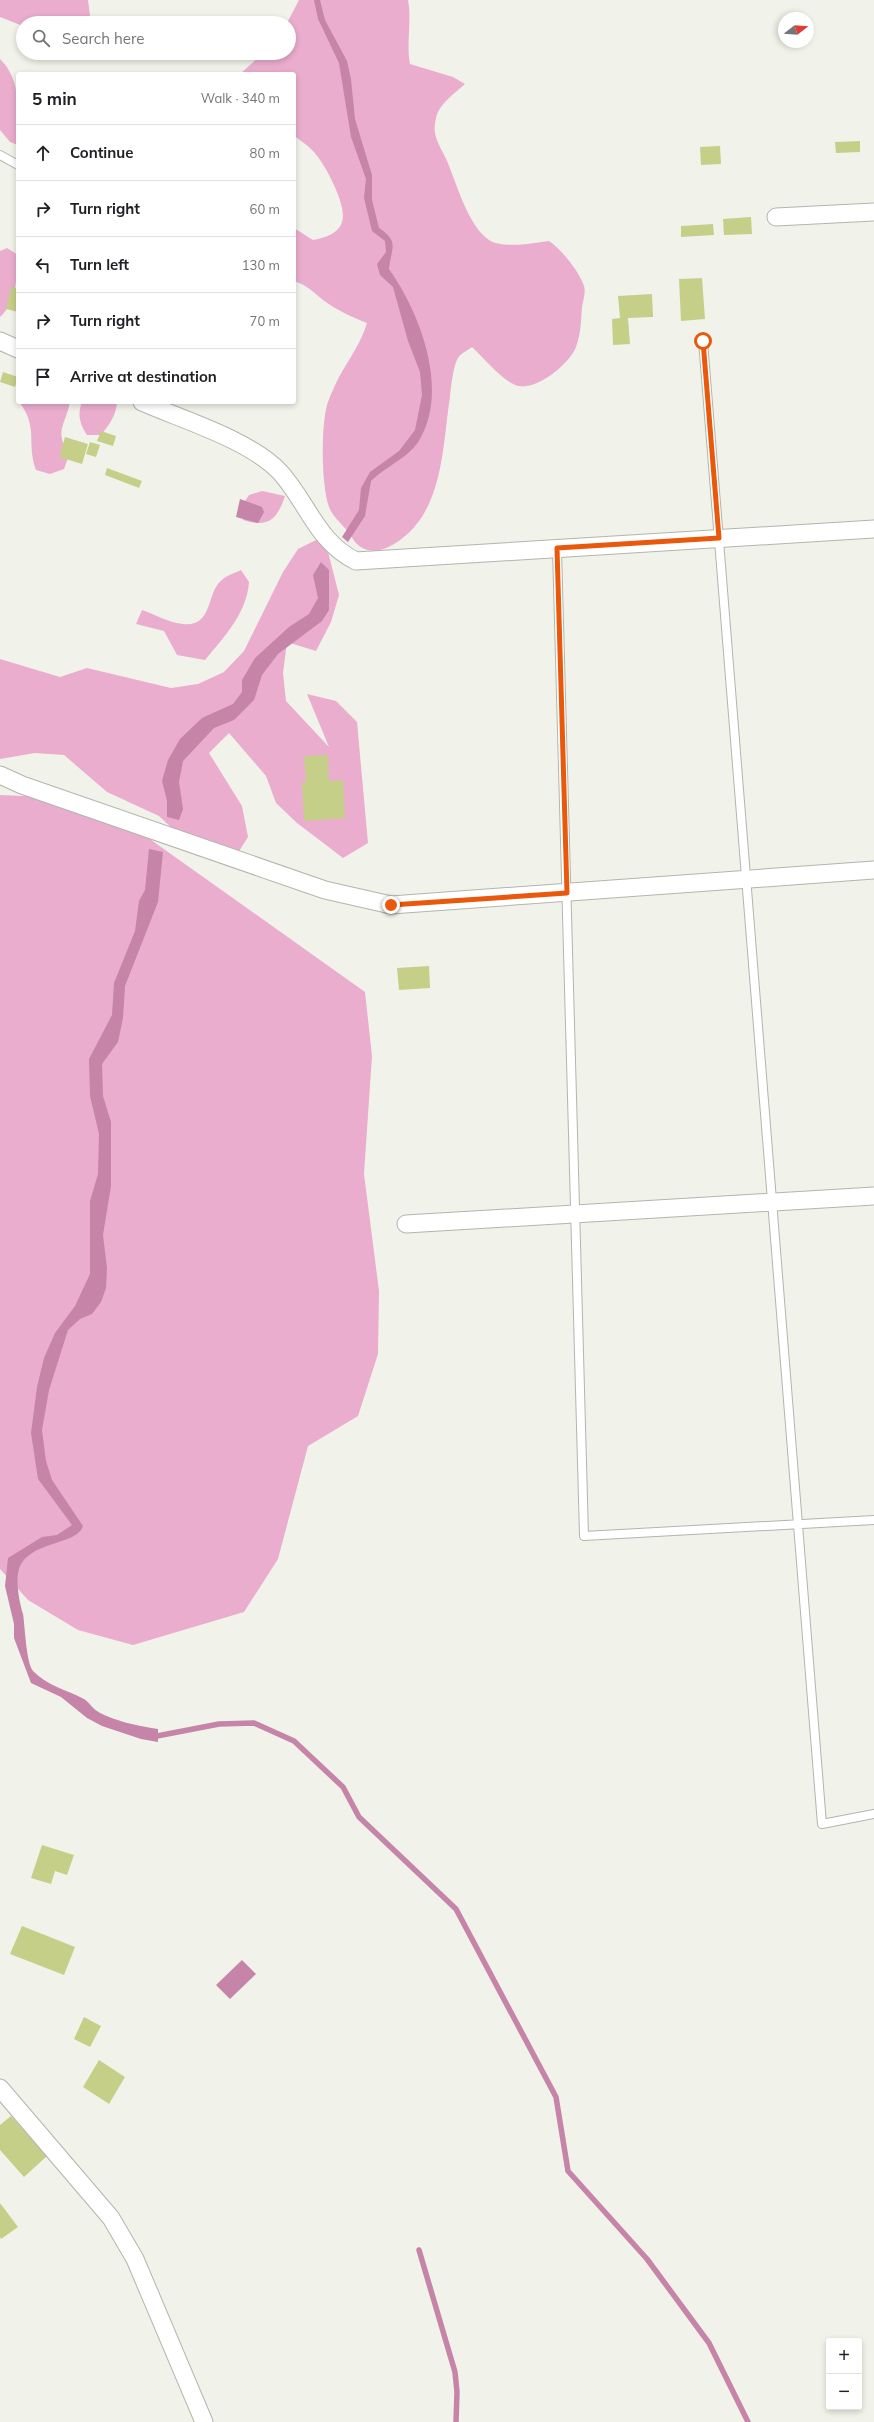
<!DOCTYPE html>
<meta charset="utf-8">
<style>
:root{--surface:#fff;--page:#f6f6f6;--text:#202124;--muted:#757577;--line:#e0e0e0}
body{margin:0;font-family:Mulish,sans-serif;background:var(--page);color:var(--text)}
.controls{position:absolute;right:12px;bottom:12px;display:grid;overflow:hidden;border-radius:4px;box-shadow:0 2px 6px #0003}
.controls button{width:36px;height:36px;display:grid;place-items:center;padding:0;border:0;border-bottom:1px solid var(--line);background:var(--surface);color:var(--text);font:20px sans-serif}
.compass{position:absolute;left:778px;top:12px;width:36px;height:36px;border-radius:50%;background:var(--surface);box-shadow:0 2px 6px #0003;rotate:73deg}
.stop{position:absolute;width:12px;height:12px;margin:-9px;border:3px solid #ea580c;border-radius:50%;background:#fff}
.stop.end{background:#ea580c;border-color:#fff;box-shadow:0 1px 4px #0008}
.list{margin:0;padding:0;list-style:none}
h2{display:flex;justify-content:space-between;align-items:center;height:52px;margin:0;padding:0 16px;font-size:17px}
h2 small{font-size:13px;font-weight:400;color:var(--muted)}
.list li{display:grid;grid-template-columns:26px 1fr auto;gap:12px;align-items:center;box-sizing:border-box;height:56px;padding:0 16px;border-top:1px solid var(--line)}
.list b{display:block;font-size:15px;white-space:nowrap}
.list em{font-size:13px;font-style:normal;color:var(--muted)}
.icon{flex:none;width:22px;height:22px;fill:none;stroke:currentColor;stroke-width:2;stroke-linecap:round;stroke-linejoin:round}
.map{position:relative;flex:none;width:874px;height:2422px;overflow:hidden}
.search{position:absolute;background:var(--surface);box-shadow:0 2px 6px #0003;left:16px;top:16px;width:280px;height:44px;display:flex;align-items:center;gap:10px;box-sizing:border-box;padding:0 14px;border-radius:22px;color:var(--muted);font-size:15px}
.panel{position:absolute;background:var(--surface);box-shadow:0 2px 6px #0003;left:16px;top:72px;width:280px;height:332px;border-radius:4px}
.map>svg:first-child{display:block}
</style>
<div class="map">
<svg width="874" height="2422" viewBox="0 0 874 2422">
<rect width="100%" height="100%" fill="#f1f3ea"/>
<path fill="#eaadce" d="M 0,0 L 88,0 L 91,23 L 23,23 L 23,26 L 0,17 Z
M 299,0 L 408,0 C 412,22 406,43 410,64 L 453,77 L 465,84 C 455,93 439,104 436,118 C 435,123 434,129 435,133 C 437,144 443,151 447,161 C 457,184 468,226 489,240 C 502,249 535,243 549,241 C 561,249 579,271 584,286 C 586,292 583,301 582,307 C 581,320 581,334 576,347 C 570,363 538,390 519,386 C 505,384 483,357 472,347 C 468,350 460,354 458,358 C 453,366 451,388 450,397 C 442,448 444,514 394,544 C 378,554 361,554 351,536 C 345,526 333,518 329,507 C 321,485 321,427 327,405 C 330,396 335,385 339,377 C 349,359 361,343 367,323 C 352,317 336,310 323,300 C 313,292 307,285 294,281 L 294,228 L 313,240 C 352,233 346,212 333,183 C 328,172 320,158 311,149 C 306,144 300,140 294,136 L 294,74 L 240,74 L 263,53 L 289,53 L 289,23 L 287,23 Z
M 0,59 C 23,81 18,117 18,145 L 10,142 L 0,130 Z
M 7,248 L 18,255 C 18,273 16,304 0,317 L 0,251 Z
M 19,402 L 70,402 C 65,427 54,430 69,455 L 64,469 L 50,474 L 36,470 C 26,443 39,427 19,402 Z
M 82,402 L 117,402 C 116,416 109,425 101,435 L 87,435 C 80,424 77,415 82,402 Z
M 262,491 L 285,496 C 277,520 268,528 243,520 L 241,507 L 249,495 Z
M 324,536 L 339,595 L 331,622 L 316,651 L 287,642 L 283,673 L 286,701 L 329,747 L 307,694 L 336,701 L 357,722 L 368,843 L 343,858 L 297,823 L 276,803 L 266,776 L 229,733 L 209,753 L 242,806 L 248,837 L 231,864 L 202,856 L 159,816 L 107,792 L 64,755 L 35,753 L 0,759 L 0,659 L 60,677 L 87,668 L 171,688 L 198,684 L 224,672 L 244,651 L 283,572 L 298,549 Z
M 241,570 L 249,582 C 247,613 224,637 205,660 L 177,655 L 164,631 L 136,624 L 142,610 C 154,614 170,623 183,624 C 211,627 207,598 218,584 C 224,576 233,574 241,570 Z
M 0,795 L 69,798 L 123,820 L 365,992 L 372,1056 L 364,1174 L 379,1291 L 378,1354 L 358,1416 L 308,1446 L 278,1559 L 244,1612 L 133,1645 L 78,1630 L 28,1600 L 0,1569 Z"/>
<path fill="#c584a8" d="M 314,0 L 320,0 L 325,20 L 347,61 L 351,79 L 355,119 L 372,175 L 372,200 L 379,228 C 400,242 391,248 389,269 C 420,313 449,388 420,439 C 409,458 386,466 371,481 L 365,516 L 348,542 L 342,537 L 359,510 L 361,488 L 370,472 L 399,451 L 415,430 L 422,395 L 420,372 L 408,341 L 393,287 L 380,275 L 377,264 L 386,252 L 385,241 L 372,231 L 364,198 L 366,179 L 351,137 L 339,63 L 318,19 Z
M 240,499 L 262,507 L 264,512 L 258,523 L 236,517 Z
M 321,562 L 329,570 L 329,610 L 322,621 L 278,654 L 262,675 L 254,700 L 234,720 L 214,728 L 183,761 L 179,782 L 183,809 L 179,820 L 167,817 L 167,801 L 162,781 L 168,760 L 180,739 L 202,718 L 233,704 L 242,692 L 242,680 L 255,658 L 289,627 L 309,614 L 318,598 L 313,575 Z
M 149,849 L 163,852 L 158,902 L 125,986 L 123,1018 L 118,1042 L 102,1064 L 103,1096 L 111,1122 L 111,1186 L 103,1235 L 107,1268 L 106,1288 L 101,1302 L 92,1314 L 80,1319 L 68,1330 L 49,1390 L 42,1430 L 46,1461 L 52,1480 L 83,1526 C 77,1545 36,1540 21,1564 C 14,1576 19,1601 23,1614 C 25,1626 26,1662 33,1671 C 46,1685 67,1690 84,1699 C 89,1702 92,1708 97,1711 C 110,1720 142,1727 158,1729 L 158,1742 L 141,1739 L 102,1726 L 87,1718 L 61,1697 L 31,1683 L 14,1638 L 14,1624 L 5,1586 L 8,1558 L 42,1537 L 57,1535 L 72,1525 L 38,1479 L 31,1433 L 37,1387 L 44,1358 L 55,1333 L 75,1306 L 90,1274 L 90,1201 L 98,1174 L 99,1134 L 90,1096 L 89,1059 L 112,1015 L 114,983 L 135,931 L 139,901 L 145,890 Z
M 242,1960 L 256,1974 L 230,1999 L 216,1985 Z"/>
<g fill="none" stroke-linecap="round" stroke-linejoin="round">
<path stroke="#c584a8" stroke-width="5.5" d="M 152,1735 L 157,1736 L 219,1724 L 254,1723 L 294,1741 L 343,1787 L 359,1817 L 456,1909 L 556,2097 L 568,2171 L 647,2259 L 709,2343 L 748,2422
M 419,2250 L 455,2372 L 457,2392 L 456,2422"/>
</g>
<path fill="#c6cf88" d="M 860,141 L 860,152 L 836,153 L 835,142 Z
M 720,146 L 721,164 L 701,165 L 700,147 Z
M 751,217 L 752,234 L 724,235 L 723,219 Z
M 713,224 L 714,235 L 681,237 L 681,226 Z
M 702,278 L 705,319 L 681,321 L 679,279 Z
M 11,287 L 18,288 L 18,312 L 6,309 Z
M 652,294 L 653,317 L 628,318 L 630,344 L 613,345 L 612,319 L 620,318 L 618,296 Z
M 3,372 L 18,377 L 15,387 L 0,382 Z
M 101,431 L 116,436 L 113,446 L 97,441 Z
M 65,437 L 88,444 L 82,464 L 59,457 Z
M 90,442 L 100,445 L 96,457 L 86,454 Z
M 107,468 L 142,481 L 139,488 L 105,475 Z
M 328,755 L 329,781 L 343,780 L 345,818 L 304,821 L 302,782 L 306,782 L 304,756 Z
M 429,966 L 430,988 L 399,990 L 397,968 Z
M 42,1845 L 74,1855 L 67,1875 L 55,1871 L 51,1884 L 31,1878 Z
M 22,1926 L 75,1947 L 64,1975 L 10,1954 Z
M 84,2017 L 101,2026 L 90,2047 L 74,2039 Z
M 99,2060 L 125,2077 L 109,2104 L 83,2087 Z
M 11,2116 L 47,2156 L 24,2177 L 0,2150 L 0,2125 Z
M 0,2203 L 18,2227 L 1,2239 L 0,2237 Z"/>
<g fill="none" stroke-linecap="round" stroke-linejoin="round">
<defs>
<path id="lane" d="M 0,155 L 18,165
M 703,341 L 822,1824 L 874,1814
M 557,549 L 584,1536 L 874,1520"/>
<path id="street" d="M 776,217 L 874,212
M 0,341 L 18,349
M 142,402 C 183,420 250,440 280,472 C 308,503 317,542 356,561 L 874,529
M 0,775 L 22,785 L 325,890 L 391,905 L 874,870
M 406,1224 L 874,1196
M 0,2088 L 111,2218 L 135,2259 L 204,2422"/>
</defs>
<use href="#lane" stroke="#b3b5ad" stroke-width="10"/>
<use href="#street" stroke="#b3b5ad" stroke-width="19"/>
<use href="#lane" stroke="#fff" stroke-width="8"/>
<use href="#street" stroke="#fff" stroke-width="17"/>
</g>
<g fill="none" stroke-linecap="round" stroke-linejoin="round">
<path stroke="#ea580c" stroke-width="5" d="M 391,905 L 567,893 L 557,548 L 719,538 L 703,341"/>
</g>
</svg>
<div class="controls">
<button>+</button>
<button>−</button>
</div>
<svg class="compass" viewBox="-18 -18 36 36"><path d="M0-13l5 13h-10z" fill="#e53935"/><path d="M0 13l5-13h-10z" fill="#757577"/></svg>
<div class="stop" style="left:703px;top:341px"></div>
<div class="stop end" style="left:391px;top:905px"></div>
<div class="search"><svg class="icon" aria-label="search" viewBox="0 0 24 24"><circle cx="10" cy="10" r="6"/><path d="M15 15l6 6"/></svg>Search here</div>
<section class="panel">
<h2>5 min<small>Walk · 340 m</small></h2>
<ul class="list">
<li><svg class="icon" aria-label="ahead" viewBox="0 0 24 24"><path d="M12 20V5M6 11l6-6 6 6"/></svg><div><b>Continue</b></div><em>80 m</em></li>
<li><svg class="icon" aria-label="right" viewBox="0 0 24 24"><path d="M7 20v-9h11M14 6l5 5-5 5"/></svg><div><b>Turn right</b></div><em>60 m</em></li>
<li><svg class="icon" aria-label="left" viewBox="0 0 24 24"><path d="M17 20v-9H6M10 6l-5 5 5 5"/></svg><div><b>Turn left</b></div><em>130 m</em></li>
<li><svg class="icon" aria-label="right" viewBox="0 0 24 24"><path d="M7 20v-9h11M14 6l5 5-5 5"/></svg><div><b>Turn right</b></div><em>70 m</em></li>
<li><svg class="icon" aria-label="arrive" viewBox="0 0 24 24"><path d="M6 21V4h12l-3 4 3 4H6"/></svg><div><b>Arrive at destination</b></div></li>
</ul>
</section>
</div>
